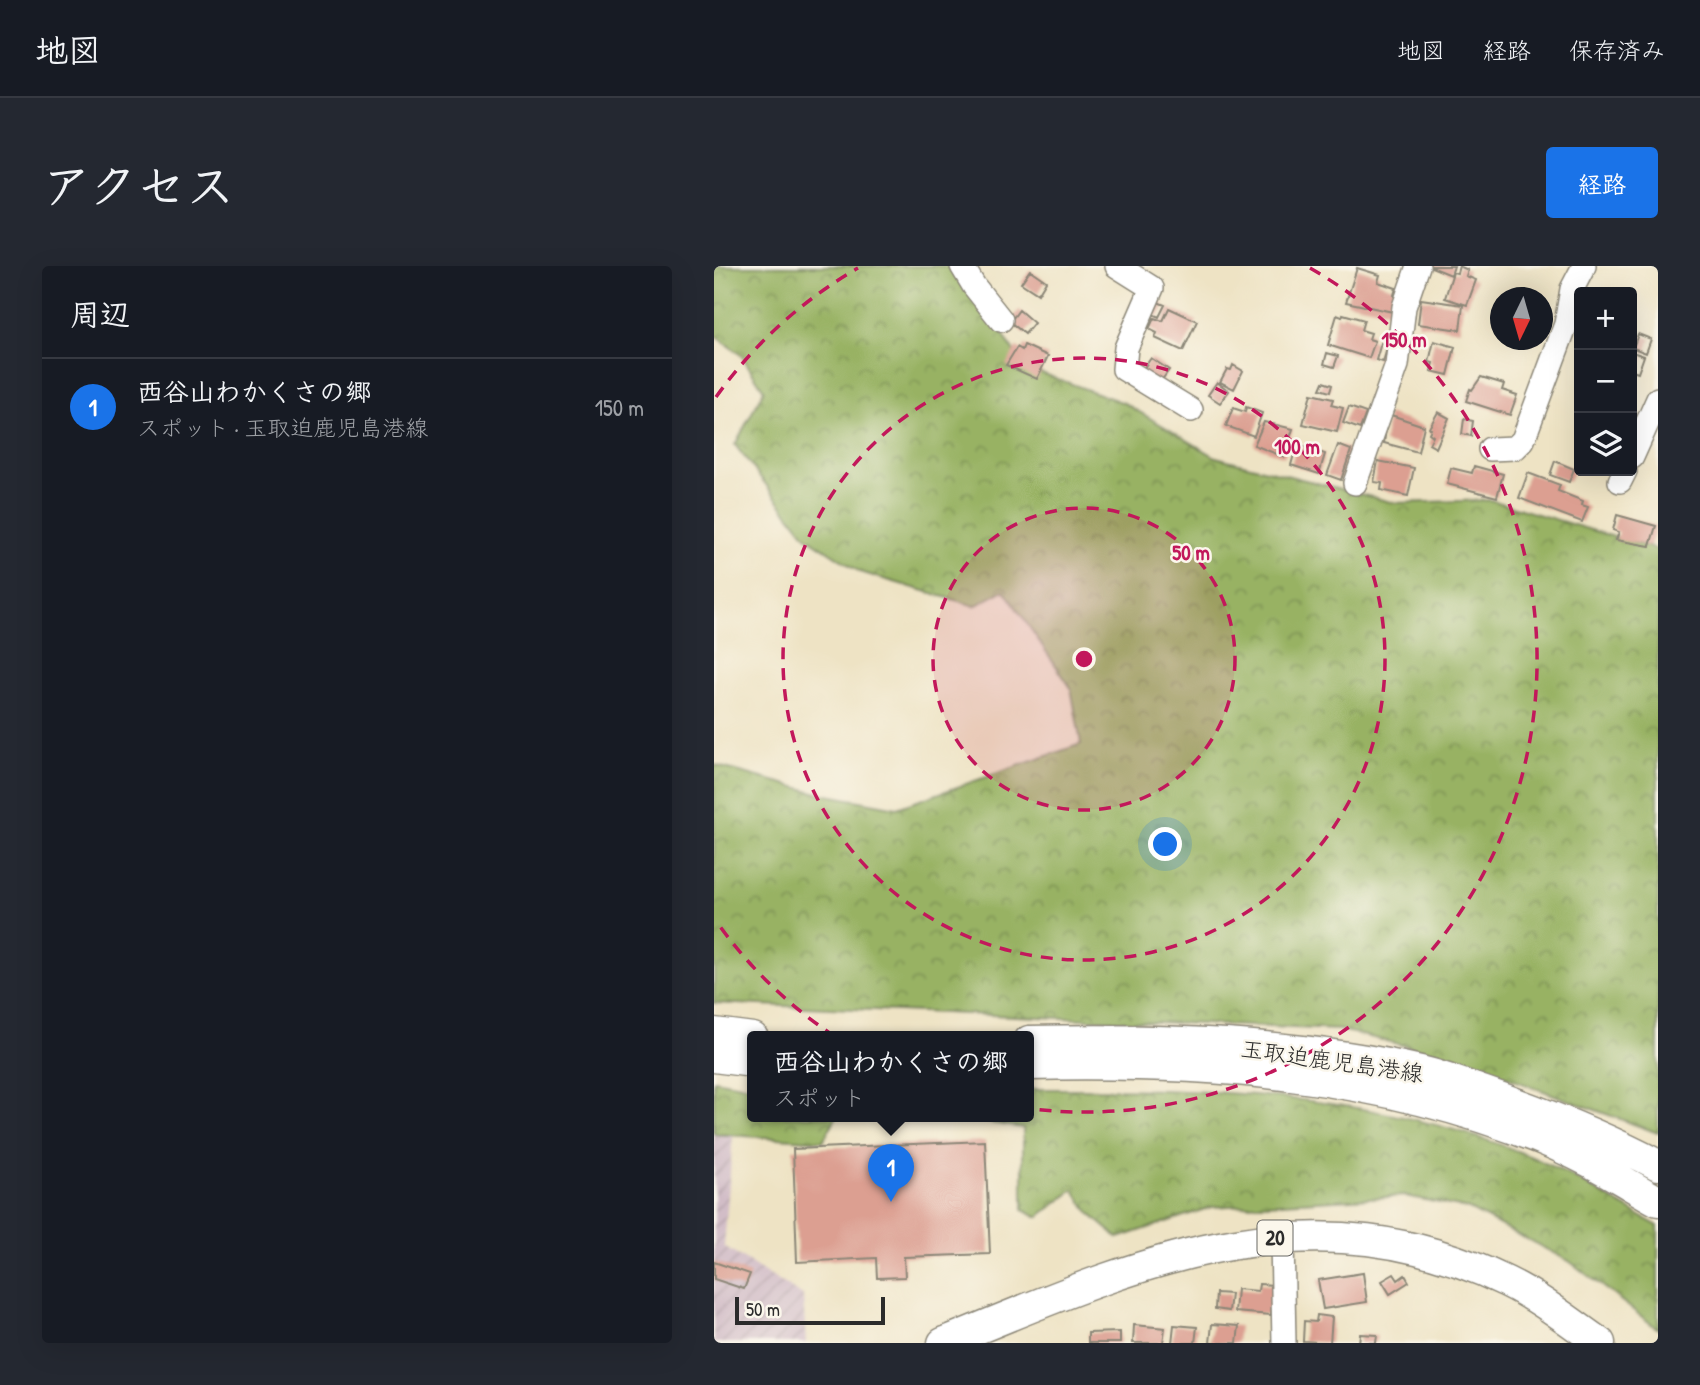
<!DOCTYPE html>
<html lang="ja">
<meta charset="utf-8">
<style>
:root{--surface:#171b24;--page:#242831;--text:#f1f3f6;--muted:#9ea1a6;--line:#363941;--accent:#1a73e8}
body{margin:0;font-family:"Patrick Hand","Klee One",sans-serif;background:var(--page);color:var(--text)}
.controls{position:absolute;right:21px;top:21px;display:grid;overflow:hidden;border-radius:7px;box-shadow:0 7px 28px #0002}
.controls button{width:63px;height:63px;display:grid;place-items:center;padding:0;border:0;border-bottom:2px solid var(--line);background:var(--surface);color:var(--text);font:35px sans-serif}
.compass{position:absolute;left:776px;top:21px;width:63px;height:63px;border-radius:50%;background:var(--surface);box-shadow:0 7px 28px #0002;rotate:185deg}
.scale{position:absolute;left:21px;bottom:18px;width:150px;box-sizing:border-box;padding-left:7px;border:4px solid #2b2b2b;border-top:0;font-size:19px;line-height:24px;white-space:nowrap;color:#2b2b2b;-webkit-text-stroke:5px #fbf7ec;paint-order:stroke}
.you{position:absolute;left:452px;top:579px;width:24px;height:24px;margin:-18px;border:5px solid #fff;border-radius:50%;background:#1a73e8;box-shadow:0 0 0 10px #1a73e833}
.badge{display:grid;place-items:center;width:46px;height:46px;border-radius:50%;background:var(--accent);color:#fff;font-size:23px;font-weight:700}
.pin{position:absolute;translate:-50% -58px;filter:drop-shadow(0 2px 4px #0008)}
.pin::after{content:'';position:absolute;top:37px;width:24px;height:21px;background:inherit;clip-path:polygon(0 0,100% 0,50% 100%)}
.popup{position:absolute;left:33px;top:765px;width:287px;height:91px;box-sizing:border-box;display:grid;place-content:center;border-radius:7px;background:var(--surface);filter:drop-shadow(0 2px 5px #0005);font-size:23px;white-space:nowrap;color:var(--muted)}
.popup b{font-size:26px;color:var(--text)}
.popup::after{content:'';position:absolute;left:50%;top:100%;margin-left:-14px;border:14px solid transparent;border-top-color:var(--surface)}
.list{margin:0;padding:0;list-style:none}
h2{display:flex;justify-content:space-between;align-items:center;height:91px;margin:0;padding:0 28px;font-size:30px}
h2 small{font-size:23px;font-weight:400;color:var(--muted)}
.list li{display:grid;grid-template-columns:46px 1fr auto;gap:21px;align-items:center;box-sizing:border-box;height:98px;padding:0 28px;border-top:2px solid var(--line)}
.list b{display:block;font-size:26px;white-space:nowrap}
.list p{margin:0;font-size:23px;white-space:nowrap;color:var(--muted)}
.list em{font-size:23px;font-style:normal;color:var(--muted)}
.icon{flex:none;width:38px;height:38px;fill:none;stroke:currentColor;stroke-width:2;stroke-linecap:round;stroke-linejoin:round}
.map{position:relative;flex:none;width:944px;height:1077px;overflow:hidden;border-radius:7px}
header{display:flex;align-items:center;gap:42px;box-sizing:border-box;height:98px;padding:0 35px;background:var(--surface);border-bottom:2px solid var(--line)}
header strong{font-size:33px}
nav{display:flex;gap:38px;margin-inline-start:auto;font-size:24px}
.intro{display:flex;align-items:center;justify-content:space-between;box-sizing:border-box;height:168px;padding:0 42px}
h1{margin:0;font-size:49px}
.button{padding:18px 32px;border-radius:7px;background:var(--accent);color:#fff;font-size:24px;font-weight:700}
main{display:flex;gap:42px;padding:0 42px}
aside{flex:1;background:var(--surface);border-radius:7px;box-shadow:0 7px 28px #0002}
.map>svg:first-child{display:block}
</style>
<header>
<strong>地図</strong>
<nav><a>地図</a><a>経路</a><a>保存済み</a></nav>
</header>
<div class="intro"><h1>アクセス</h1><a class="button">経路</a></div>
<main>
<aside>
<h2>周辺<small></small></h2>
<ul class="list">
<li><span class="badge">1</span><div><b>西谷山わかくさの郷</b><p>スポット · 玉取迫鹿児島港線</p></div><em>150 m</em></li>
</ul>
</aside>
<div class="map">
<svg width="944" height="1077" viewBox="0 0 944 1077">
<defs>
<pattern id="industrial-furrows" width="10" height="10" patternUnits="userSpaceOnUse" patternTransform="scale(1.75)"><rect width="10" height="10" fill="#d2bdc7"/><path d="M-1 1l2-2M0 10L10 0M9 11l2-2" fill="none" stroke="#b4a3ab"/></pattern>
<pattern id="forest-crowns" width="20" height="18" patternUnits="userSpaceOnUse" patternTransform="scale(1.75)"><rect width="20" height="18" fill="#98b264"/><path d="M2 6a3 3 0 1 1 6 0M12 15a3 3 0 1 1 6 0" fill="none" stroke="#7c9153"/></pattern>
</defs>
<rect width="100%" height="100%" fill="#fbf7ec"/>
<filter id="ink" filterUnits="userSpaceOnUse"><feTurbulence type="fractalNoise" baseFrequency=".0143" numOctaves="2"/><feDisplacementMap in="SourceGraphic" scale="14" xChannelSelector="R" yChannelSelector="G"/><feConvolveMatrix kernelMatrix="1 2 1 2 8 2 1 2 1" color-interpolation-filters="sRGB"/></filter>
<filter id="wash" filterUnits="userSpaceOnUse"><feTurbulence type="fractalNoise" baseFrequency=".00686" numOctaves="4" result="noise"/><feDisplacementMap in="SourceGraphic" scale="28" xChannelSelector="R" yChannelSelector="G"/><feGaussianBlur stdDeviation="1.57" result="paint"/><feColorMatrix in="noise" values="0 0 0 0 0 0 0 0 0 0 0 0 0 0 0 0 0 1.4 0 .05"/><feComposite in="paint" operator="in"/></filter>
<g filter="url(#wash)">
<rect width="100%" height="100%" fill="#eee3c4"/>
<path fill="url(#industrial-furrows)" d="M 0,868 L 19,869 L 10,981 L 89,1030 L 92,1077 L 0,1077 Z"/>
<path fill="url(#forest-crowns)" stroke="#626e48" stroke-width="2" d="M 0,0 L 258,0 L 264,25 L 308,100 L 410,137 L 502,191 L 681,237 L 777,234 L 944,284 L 944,867 L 737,791 L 627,764 L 0,737 L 0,499 L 108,528 L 183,542 L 367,478 L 357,422 L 290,324 L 261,340 L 146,306 L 93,271 L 21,179 L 50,124 L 27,89 L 0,69 Z
M 0,814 L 39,821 L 39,850 L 123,850 L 109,875 L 0,868 Z
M 315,823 C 480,822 653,825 808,887 C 855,906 900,936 944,960 L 944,1063 L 855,995 L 755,943 L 691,930 L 497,941 L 404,972 L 376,948 L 360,924 L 324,951 L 309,944 L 309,862 L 235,850 L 315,850 Z"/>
<g id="blocks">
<path fill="#dc9f91" d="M 715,0 L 740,0 L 737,9 Z
M 745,0 L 754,4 L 752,10 L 762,14 L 753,39 L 731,32 L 739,6 L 743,7 Z
M 643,2 L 666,9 L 664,16 L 682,22 L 680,29 L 684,30 L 679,46 L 632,36 Z
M 316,4 L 332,15 L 324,28 L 307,17 Z
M 707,33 L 749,39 L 746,64 L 704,58 Z
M 441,35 L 451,39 L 445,51 L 436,47 Z
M 455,42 L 483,55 L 469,85 L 441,72 L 443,67 L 435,63 L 440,52 L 449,55 Z
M 305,44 L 320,57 L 311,68 L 296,56 Z
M 629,48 L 650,54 L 647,64 L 657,67 L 655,73 L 661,75 L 655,92 L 614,79 L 623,49 L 628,51 Z
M 924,68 L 937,73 L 932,87 L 919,82 Z
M 720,75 L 741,81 L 734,109 L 717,105 L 719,97 L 715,96 Z
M 667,77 L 674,79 L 669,96 L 662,94 Z
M 310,79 L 334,90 L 323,113 L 292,99 L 303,81 L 308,84 Z
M 918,86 L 930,90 L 924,107 L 918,105 Z
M 613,87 L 624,90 L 620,101 L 610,98 Z
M 437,92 L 455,104 L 445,118 L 427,106 Z
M 519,99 L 529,105 L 520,123 L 506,116 L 513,103 L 517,104 Z
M 767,111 L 790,118 L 788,124 L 803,129 L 796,149 L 752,135 L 756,123 L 758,124 Z
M 503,116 L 515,125 L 506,137 L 494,129 Z
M 609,116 L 618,119 L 616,126 L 606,123 Z
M 597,128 L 619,133 L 617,139 L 629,142 L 623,166 L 589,158 Z
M 532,141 L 548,147 L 540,170 L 512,160 L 519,142 L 531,146 Z
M 635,141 L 652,147 L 646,163 L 629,157 Z
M 724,146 L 735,152 L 722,182 L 715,178 L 719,170 L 715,167 L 717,163 L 715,162 Z
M 674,148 L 710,160 L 704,186 L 670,177 Z
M 750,153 L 759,155 L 757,170 L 748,168 Z
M 550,156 L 579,163 L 570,191 L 540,179 Z
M 583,178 L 611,188 L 605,208 L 577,199 Z
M 624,179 L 637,184 L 627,214 L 613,209 Z
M 664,195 L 700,202 L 694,230 L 667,224 L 668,217 L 660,216 Z
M 841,195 L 860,203 L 855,216 L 836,209 Z
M 760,200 L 789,208 L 783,231 L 733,218 L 737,202 L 758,207 Z
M 814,207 L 846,219 L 844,225 L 869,235 L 868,239 L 874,241 L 868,256 L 805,232 Z
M 903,249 L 942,260 L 936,280 L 902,274 L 905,266 L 899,264 Z
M 271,875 L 276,988 L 190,991 L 191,1011 L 163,1012 L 162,992 L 83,996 L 79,883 Z
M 0,996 L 36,1008 L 30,1023 L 0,1013 Z
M 649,1007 L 653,1036 L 609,1043 L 604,1014 Z
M 680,1008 L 684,1014 L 691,1009 L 695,1016 L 676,1028 L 668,1015 Z
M 545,1018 L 560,1019 L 557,1049 L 521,1046 L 523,1023 L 544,1025 Z
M 502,1027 L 517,1028 L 515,1045 L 501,1043 Z
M 603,1049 L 618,1051 L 616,1077 L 589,1075 L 590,1055 L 602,1056 Z
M 498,1058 L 525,1060 L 523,1077 L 496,1077 Z
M 420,1059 L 451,1062 L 449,1077 L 419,1077 Z
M 460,1059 L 483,1061 L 481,1077 L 458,1077 Z
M 406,1066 L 406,1077 L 374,1077 L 374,1067 Z
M 646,1068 L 663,1069 L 662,1077 L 645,1077 Z"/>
</g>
</g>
<g filter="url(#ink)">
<use href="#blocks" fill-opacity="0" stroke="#8c8778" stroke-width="2"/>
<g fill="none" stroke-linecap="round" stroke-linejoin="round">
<defs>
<path id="minor" d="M 248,0 L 260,20 L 287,54
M 403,0 L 438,22 L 412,82 L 410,103 L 477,144
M 776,183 L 801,182 L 809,174 L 852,58 L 858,23 L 870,0
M 918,191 L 944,133
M 906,215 L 911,205
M 641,217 L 683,99 L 690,41 L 704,0
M 568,972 L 570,1077"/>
<path id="major" d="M 0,767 L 39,772
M 315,775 C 444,772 581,776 707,805 C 728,810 748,818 768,825 C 828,846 888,869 944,899
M 0,791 L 39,796
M 315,799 C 492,795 666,807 832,875 C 871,891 907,914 944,935
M 229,1077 C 417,1000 592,918 793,1016 C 826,1032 856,1056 886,1077"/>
</defs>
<use href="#minor" stroke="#8c8778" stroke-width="26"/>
<use href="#major" stroke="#8c8778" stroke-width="33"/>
<use href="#minor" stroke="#fff" stroke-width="23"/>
<use href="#major" stroke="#fff" stroke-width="30"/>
</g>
</g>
<circle cx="370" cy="393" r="151" fill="#c2185b" fill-opacity=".12"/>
<g fill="none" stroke="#c2185b" stroke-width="3.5" stroke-dasharray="12 9">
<circle cx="370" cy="393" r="151"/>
<circle cx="370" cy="393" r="301"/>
<path d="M2 131A452 452 0 0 1 144 2M596 2A452 452 0 1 1 2 655"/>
</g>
<g text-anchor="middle" stroke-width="5" stroke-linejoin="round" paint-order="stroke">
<rect fill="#fbf7ec" stroke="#696865" stroke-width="2" x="543.5" y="954.5" width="35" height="35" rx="5"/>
<g font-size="21" font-weight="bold" fill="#2b2b2b">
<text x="561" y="979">20</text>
</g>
<g font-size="23" fill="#2b2b2b" stroke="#fbf7ec">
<text transform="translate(618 795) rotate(8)" y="8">玉取迫鹿児島港線</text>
</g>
</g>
<circle cx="370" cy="393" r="10" fill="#c2185b" stroke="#fbf7ec" stroke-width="3.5"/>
<g font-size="21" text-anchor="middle" font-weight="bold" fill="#c2185b" stroke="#fbf7ec" stroke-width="5" stroke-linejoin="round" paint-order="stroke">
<text x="690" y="81">150 m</text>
<text x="583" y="188">100 m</text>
<text x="477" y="294">50 m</text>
</g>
</svg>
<div class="controls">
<button>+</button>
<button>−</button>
<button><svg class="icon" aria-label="layers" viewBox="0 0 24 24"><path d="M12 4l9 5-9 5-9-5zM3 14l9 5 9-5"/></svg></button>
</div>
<svg class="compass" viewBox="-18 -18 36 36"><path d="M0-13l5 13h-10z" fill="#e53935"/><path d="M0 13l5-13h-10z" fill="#9ea1a6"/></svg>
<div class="scale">50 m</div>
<div class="you"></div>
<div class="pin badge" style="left:177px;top:936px">1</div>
<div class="popup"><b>西谷山わかくさの郷</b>スポット</div>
</div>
</main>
